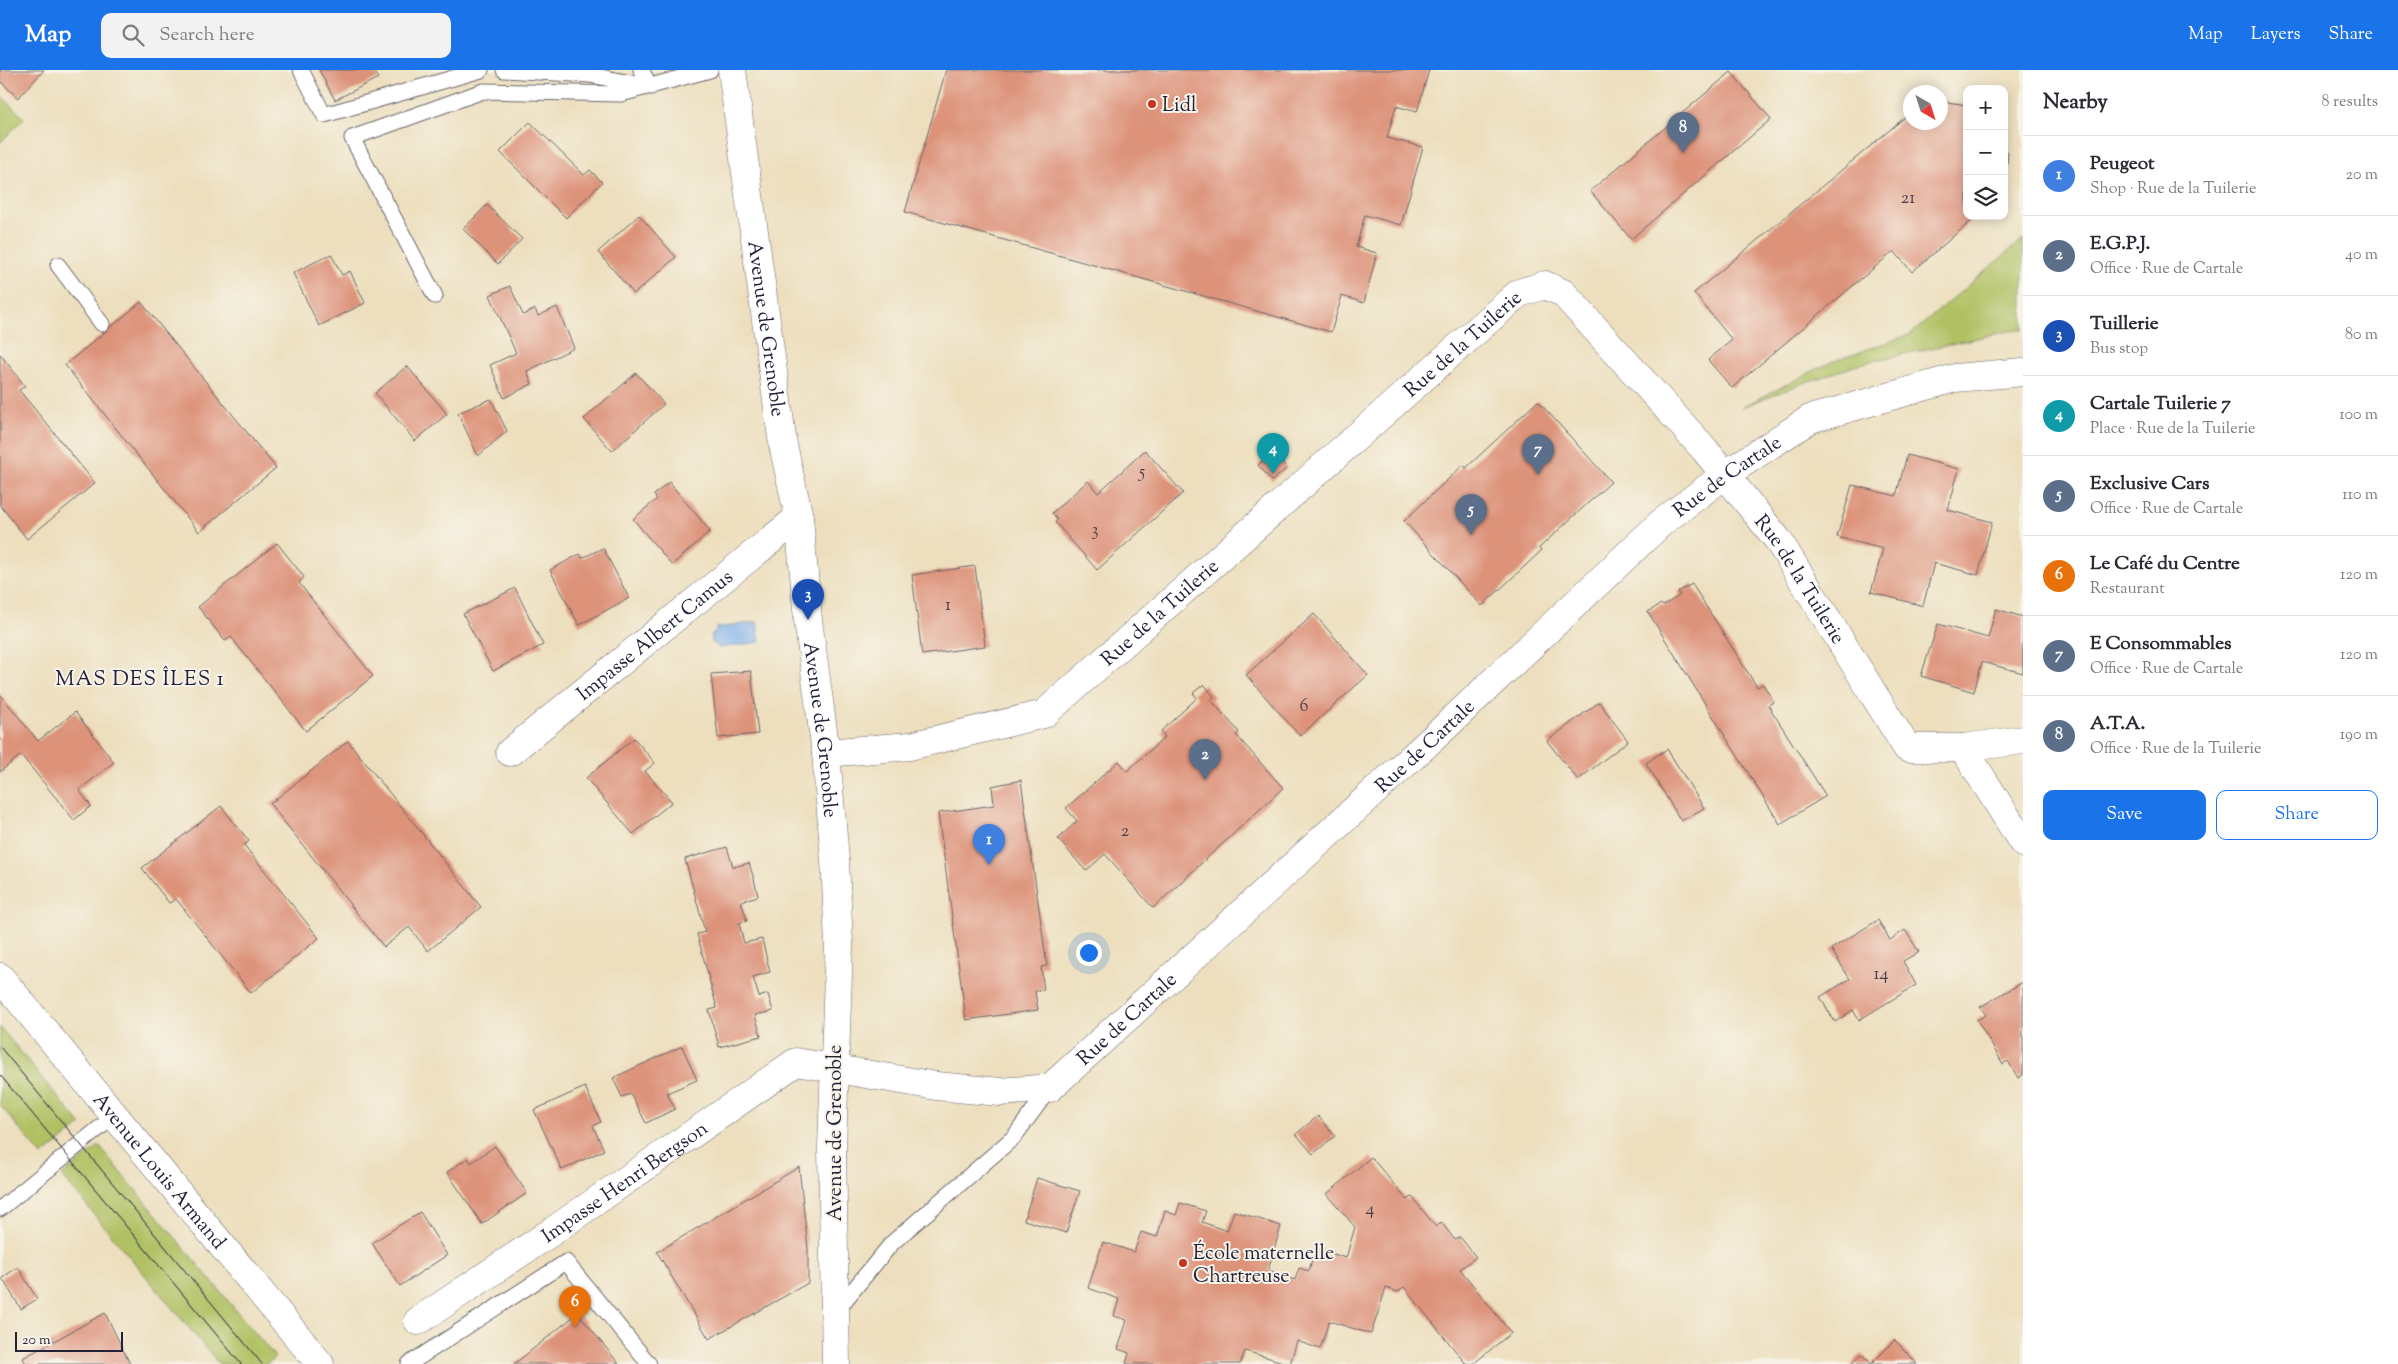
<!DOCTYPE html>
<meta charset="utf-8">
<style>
:root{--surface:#fff;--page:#f2f2f3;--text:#2b2b33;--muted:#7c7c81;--line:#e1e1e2;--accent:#1a73e8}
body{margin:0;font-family:"Sorts Mill Goudy",serif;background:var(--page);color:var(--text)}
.controls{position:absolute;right:15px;top:15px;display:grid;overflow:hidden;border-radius:10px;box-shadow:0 2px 12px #0003}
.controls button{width:45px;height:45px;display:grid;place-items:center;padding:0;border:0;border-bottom:1px solid var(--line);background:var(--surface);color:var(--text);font:25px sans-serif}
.compass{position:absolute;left:1903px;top:15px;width:45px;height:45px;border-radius:50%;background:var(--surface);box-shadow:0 2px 12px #0003;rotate:141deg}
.scale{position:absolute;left:15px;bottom:12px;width:108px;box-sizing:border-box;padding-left:5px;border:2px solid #22223b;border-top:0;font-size:14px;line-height:18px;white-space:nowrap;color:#22223b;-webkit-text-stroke:4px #f7f3e8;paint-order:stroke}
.you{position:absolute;left:1088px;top:882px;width:18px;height:18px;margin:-12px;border:4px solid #fff;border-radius:50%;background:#1a73e8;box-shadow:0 0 0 8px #1a73e833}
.badge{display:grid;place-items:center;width:32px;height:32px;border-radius:50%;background:var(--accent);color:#fff;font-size:16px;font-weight:700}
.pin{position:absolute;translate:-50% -41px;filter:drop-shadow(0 1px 2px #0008)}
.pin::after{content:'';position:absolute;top:26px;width:18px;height:15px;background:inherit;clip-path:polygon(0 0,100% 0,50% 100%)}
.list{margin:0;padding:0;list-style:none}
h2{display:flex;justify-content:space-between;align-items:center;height:65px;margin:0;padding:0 20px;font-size:21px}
h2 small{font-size:16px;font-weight:400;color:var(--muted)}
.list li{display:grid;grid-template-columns:32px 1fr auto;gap:15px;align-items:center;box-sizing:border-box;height:80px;padding:0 20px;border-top:1px solid var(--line)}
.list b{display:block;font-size:19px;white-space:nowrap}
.list p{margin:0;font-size:16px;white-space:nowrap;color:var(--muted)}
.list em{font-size:16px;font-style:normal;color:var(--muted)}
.actions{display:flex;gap:10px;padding:15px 20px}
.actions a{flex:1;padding:11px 0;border:1px solid var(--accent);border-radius:10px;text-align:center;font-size:18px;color:var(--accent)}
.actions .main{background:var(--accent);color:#fff}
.icon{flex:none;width:28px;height:28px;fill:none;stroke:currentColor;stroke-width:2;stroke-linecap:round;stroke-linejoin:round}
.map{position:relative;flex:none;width:2023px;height:1294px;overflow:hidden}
header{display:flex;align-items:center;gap:30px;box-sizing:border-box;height:70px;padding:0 25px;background:var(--accent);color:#fff}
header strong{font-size:24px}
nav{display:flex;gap:28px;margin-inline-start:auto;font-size:18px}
.search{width:350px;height:45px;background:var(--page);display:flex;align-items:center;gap:12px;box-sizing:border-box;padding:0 18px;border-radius:10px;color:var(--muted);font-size:19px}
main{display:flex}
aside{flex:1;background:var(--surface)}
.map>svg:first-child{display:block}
</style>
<header>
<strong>Map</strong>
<div class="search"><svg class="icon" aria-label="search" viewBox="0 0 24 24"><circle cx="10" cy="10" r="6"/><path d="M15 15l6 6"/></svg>Search here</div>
<nav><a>Map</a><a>Layers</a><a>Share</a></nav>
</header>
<main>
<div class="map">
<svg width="2023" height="1294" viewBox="0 0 2023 1294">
<rect width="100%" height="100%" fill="#f7f3e8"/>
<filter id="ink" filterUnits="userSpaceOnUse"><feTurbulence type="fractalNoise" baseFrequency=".02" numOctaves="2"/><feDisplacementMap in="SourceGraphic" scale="10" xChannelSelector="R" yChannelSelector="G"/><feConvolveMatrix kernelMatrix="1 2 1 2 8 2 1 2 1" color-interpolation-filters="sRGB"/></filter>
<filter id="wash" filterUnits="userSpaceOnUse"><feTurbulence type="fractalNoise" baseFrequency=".0096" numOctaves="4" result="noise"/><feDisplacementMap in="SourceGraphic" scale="20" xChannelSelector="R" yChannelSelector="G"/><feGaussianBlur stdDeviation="1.12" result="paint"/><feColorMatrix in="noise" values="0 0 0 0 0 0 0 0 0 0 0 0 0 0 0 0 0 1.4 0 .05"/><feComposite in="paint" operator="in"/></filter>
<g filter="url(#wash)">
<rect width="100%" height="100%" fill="#eddfbe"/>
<path fill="#b0c164" stroke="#697250" d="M 0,25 L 24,48 L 0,73 Z
M 2023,169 L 2023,260 L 2009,261 L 1864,293 L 1804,313 L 1742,337 L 1831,292 L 1911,264 Z
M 0,957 L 81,1055 L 42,1086 L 0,1035 Z
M 99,1076 L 275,1287 L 267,1294 L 219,1294 L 62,1106 Z"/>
<path fill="#7fb0eb" stroke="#506993" d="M 757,552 L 760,572 L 719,578 L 712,572 L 711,565 L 717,560 L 716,558 Z"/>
<g id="blocks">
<path fill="#dd937a" d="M 0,0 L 44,0 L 18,28 L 0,11 Z
M 319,0 L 374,0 L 378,8 L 335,30 Z
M 946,0 L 1429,0 L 1417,42 L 1396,36 L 1387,68 L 1423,77 L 1401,155 L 1365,145 L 1356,177 L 1377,183 L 1364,233 L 1342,226 L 1331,262 L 905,142 Z
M 1731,2 L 1771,49 L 1631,169 L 1590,121 Z
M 1940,31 L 1967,35 L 1967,146 L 1977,146 L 1912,202 L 1894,181 L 1732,318 L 1708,290 L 1732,270 L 1694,223 L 1910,43 L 1910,52 L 1940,52 Z
M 530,52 L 584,105 L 590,100 L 602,112 L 566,148 L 500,82 Z
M 2004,78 L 2008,82 L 2006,109 L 2004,109 Z
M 487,135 L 522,169 L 498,194 L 463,159 Z
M 639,145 L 676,187 L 634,224 L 598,182 Z
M 331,184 L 342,205 L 350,201 L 365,233 L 319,256 L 293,203 Z
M 510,216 L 523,245 L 535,239 L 538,246 L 557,237 L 574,278 L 527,301 L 532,314 L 504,328 L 490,295 L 516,283 L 490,225 Z
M 141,232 L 276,398 L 199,462 L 65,295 Z
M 0,284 L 25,316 L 19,320 L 95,413 L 27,469 L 0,435 Z
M 407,296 L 447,344 L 415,371 L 375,323 Z
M 636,303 L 664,334 L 612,381 L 584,349 Z
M 491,329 L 507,361 L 478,386 L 458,343 Z
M 1538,331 L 1611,412 L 1539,478 L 1541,481 L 1482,536 L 1404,451 L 1463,395 L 1466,398 Z
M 1145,380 L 1183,423 L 1097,500 L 1055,452 L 1057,450 L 1052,443 L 1088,411 L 1098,423 Z
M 1270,385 L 1276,385 L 1287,398 L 1272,411 L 1258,395 Z
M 1907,385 L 1959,399 L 1948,440 L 1992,452 L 1978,505 L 1934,493 L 1923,536 L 1871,522 L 1883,479 L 1837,467 L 1852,415 L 1896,426 Z
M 669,412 L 710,461 L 672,495 L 633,449 L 657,429 L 654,425 Z
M 277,473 L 304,507 L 299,513 L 373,606 L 306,661 L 231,567 L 225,571 L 198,537 Z
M 603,478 L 629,528 L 579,555 L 550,500 L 580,484 L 582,488 Z
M 975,496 L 985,576 L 922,585 L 912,505 Z
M 1692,514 L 1757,617 L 1763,614 L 1774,632 L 1768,635 L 1826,726 L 1780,754 L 1648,542 L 1661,534 L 1663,536 L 1680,525 L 1678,522 Z
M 515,518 L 543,575 L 493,601 L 463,544 Z
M 1996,539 L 2023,547 L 2023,603 L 1982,592 L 1974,622 L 1921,606 L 1938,554 L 1988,568 Z
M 1314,544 L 1368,605 L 1300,666 L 1246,605 Z
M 751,601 L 758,664 L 718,668 L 711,604 Z
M 1204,614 L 1214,627 L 1211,630 L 1239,662 L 1236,665 L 1283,718 L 1153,838 L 1105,784 L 1086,801 L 1058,769 L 1077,751 L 1066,738 L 1119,691 L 1127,701 L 1165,667 L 1161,661 L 1197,628 L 1193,623 Z
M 0,624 L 38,671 L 75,642 L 114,692 L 79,720 L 91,736 L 74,750 L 21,685 L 0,702 Z
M 1599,632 L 1628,671 L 1578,710 L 1547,671 Z
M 634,668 L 655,693 L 645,701 L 672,732 L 633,764 L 586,708 Z
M 348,671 L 481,837 L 428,881 L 409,857 L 384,877 L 270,734 Z
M 1667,679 L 1704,738 L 1681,751 L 1646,693 Z
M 1021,710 L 1047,896 L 1041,897 L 1044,920 L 1035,921 L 1038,940 L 966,950 L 938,743 L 994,735 L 992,716 Z
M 221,736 L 249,771 L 244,775 L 319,868 L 251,923 L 176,829 L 169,833 L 142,798 Z
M 727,777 L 733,797 L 749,793 L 754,809 L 758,826 L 741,831 L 747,851 L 739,853 L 744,873 L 762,869 L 770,902 L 753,907 L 759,927 L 768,924 L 773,941 L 755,945 L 761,966 L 719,977 L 709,940 L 717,938 L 697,864 L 705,862 L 685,789 Z
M 1878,850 L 1890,870 L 1905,860 L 1919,882 L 1903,891 L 1916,915 L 1859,950 L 1853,940 L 1835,952 L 1820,927 L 1850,909 L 1831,879 Z
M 2023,912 L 2023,1005 L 2018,1008 L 2008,991 L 2003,994 L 1977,950 L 1986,945 L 1980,937 Z
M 682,976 L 697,1010 L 667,1023 L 675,1039 L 646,1053 L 631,1024 L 622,1027 L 613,1008 Z
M 585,1017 L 601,1052 L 593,1056 L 604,1080 L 562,1100 L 534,1040 Z
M 1318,1046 L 1335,1066 L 1313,1084 L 1296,1064 Z
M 495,1076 L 527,1123 L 482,1154 L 447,1102 L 468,1088 L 471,1093 Z
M 1371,1087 L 1407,1130 L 1412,1127 L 1436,1157 L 1441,1152 L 1455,1170 L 1460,1167 L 1476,1187 L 1460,1199 L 1511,1263 L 1473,1294 L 1466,1294 L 1404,1217 L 1398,1222 L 1386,1218 L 1371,1264 L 1329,1251 L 1320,1279 L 1297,1271 L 1290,1294 L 1245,1281 L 1240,1294 L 1126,1294 L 1129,1283 L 1118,1279 L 1127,1250 L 1114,1246 L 1119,1229 L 1088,1218 L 1103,1172 L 1134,1182 L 1141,1162 L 1157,1167 L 1165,1141 L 1176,1145 L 1180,1133 L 1206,1141 L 1202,1152 L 1227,1161 L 1234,1141 L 1281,1156 L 1268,1200 L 1295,1210 L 1299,1198 L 1309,1201 L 1315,1178 L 1346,1188 L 1355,1157 L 1327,1124 Z
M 799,1097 L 808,1179 L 808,1213 L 709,1269 L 657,1182 Z
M 1037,1108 L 1080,1121 L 1066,1163 L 1024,1150 Z
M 420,1142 L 447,1185 L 400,1216 L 372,1173 Z
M 18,1197 L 37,1229 L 21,1239 L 2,1208 Z
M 105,1243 L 130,1294 L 26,1294 L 23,1288 Z
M 578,1243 L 619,1294 L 514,1294 L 543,1271 Z
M 1895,1270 L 1917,1294 L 1871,1294 Z
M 1862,1284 L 1871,1294 L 1851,1294 Z"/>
</g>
</g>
<g filter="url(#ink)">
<use href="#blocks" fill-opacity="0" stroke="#696469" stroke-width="1"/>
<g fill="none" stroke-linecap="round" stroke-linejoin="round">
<defs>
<path id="service" d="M 301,0 L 324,45 L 481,0
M 504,0 L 590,5 L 647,16
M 641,0 L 651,17
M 58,195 L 102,254
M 435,226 L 352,68 L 483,21 L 621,24 L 710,0
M 0,1139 L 114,1046
M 836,1241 L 892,1173 L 1014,1067 L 1050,1018
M 409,1294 L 566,1192 L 649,1294"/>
<g id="minor">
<path d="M 1963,678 L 2023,773"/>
<path id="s1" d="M 510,682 L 799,447"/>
<path id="s2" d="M 826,683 L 910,676 L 1044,644 L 1519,223 L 1545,215 L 1563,223 L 1705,380 L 1778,470 L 1907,678 L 1963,678 L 2023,670"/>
<path id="s3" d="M 0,907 L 320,1294"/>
<path id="s4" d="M 418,1251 L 550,1163 L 796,992 L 936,1016 L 1000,1022 L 1050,1018 L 1444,658 L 1661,453 L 1726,404 L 1810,349 L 1955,308 L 2023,302"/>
</g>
<g id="tertiary">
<path id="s5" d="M 732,0 L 783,375 L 799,447 L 808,550 L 826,683 L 835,790 L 839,875 L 832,1078 L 836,1294"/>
</g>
</defs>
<use href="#service" stroke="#696469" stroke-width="17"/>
<use href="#minor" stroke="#696469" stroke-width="29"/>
<use href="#tertiary" stroke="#696469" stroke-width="29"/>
<use href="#service" stroke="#fff" stroke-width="15"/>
<use href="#minor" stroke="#fff" stroke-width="28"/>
<use href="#tertiary" stroke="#fff" stroke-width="28"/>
<path stroke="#22223b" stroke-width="1" d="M 0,977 L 262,1294
M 0,1005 L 241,1294"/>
</g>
</g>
<g fill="#c8321e" stroke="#f7f3e8" stroke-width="2">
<circle cx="1152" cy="34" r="5"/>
<circle cx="1183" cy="1193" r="5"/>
</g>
<g text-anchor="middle" stroke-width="4" stroke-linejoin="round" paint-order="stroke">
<g font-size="18" fill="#513e4b">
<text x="1908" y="133">21</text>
<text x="1142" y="407">5</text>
<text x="1095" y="465">3</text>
<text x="948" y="540">1</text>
<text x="1304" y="641">6</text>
<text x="1125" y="766">2</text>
<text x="1881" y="909">14</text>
<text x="1370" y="1144">4</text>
</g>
<g font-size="20" fill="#22223b" stroke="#f7f3e8" text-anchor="start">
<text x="1162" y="41">Lidl</text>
<text x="1193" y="1189">École maternelle<tspan x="1193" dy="23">Chartreuse</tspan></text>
</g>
<g font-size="20" fill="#22223b" stroke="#f7f3e8">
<text dy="7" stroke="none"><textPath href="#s5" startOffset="261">Avenue de Grenoble</textPath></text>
<text dy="7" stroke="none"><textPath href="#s2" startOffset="781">Rue de la Tuilerie</textPath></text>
<text dy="7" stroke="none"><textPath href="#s4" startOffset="1628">Rue de Cartale</textPath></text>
<text dy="7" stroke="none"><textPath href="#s2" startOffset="1276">Rue de la Tuilerie</textPath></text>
<text dy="7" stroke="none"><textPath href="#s2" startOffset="376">Rue de la Tuilerie</textPath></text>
<text dy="7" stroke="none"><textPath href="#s1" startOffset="186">Impasse Albert Camus</textPath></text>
<text dy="7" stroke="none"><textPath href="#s5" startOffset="666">Avenue de Grenoble</textPath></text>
<text dy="7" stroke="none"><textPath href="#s4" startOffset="1222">Rue de Cartale</textPath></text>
<text dy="7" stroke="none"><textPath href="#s4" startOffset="818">Rue de Cartale</textPath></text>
<text transform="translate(834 1063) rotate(-90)" y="7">Avenue de Grenoble</text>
<text dy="7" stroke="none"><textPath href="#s3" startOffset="251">Avenue Louis Armand</textPath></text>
<text dy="7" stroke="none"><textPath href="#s4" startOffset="249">Impasse Henri Bergson</textPath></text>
</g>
<g font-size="21" letter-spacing="1" fill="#22223b" stroke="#f7f3e8">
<text x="140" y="615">MAS DES ÎLES 1</text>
</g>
</g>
</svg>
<div class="controls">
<button>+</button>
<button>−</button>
<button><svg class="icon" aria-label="layers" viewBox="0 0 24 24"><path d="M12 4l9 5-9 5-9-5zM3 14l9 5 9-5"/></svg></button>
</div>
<svg class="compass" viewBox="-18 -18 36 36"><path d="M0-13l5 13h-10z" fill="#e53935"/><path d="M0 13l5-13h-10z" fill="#7c7c81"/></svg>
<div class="scale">20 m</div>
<div class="you"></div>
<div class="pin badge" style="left:989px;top:795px;background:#3f7fe0">1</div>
<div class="pin badge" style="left:1205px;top:710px;background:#5c6f8a">2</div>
<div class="pin badge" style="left:808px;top:550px;background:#1a4fb4">3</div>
<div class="pin badge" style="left:1273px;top:404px;background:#0f9aa8">4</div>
<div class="pin badge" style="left:1471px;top:465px;background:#5c6f8a">5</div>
<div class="pin badge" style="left:575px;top:1257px;background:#e8710a">6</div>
<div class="pin badge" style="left:1538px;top:405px;background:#5c6f8a">7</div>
<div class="pin badge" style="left:1683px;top:83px;background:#5c6f8a">8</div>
</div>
<aside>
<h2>Nearby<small>8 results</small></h2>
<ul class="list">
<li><span class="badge" style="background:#3f7fe0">1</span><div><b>Peugeot</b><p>Shop · Rue de la Tuilerie</p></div><em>20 m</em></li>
<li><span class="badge" style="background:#5c6f8a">2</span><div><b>E.G.P.J.</b><p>Office · Rue de Cartale</p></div><em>40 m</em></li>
<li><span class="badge" style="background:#1a4fb4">3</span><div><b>Tuillerie</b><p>Bus stop</p></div><em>80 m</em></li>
<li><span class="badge" style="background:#0f9aa8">4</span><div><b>Cartale Tuilerie 7</b><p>Place · Rue de la Tuilerie</p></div><em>100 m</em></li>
<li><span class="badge" style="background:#5c6f8a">5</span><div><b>Exclusive Cars</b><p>Office · Rue de Cartale</p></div><em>110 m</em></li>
<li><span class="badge" style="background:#e8710a">6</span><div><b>Le Café du Centre</b><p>Restaurant</p></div><em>120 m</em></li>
<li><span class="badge" style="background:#5c6f8a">7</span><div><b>E Consommables</b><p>Office · Rue de Cartale</p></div><em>120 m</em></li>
<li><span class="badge" style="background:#5c6f8a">8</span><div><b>A.T.A.</b><p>Office · Rue de la Tuilerie</p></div><em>190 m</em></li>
</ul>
<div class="actions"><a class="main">Save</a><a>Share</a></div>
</aside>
</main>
